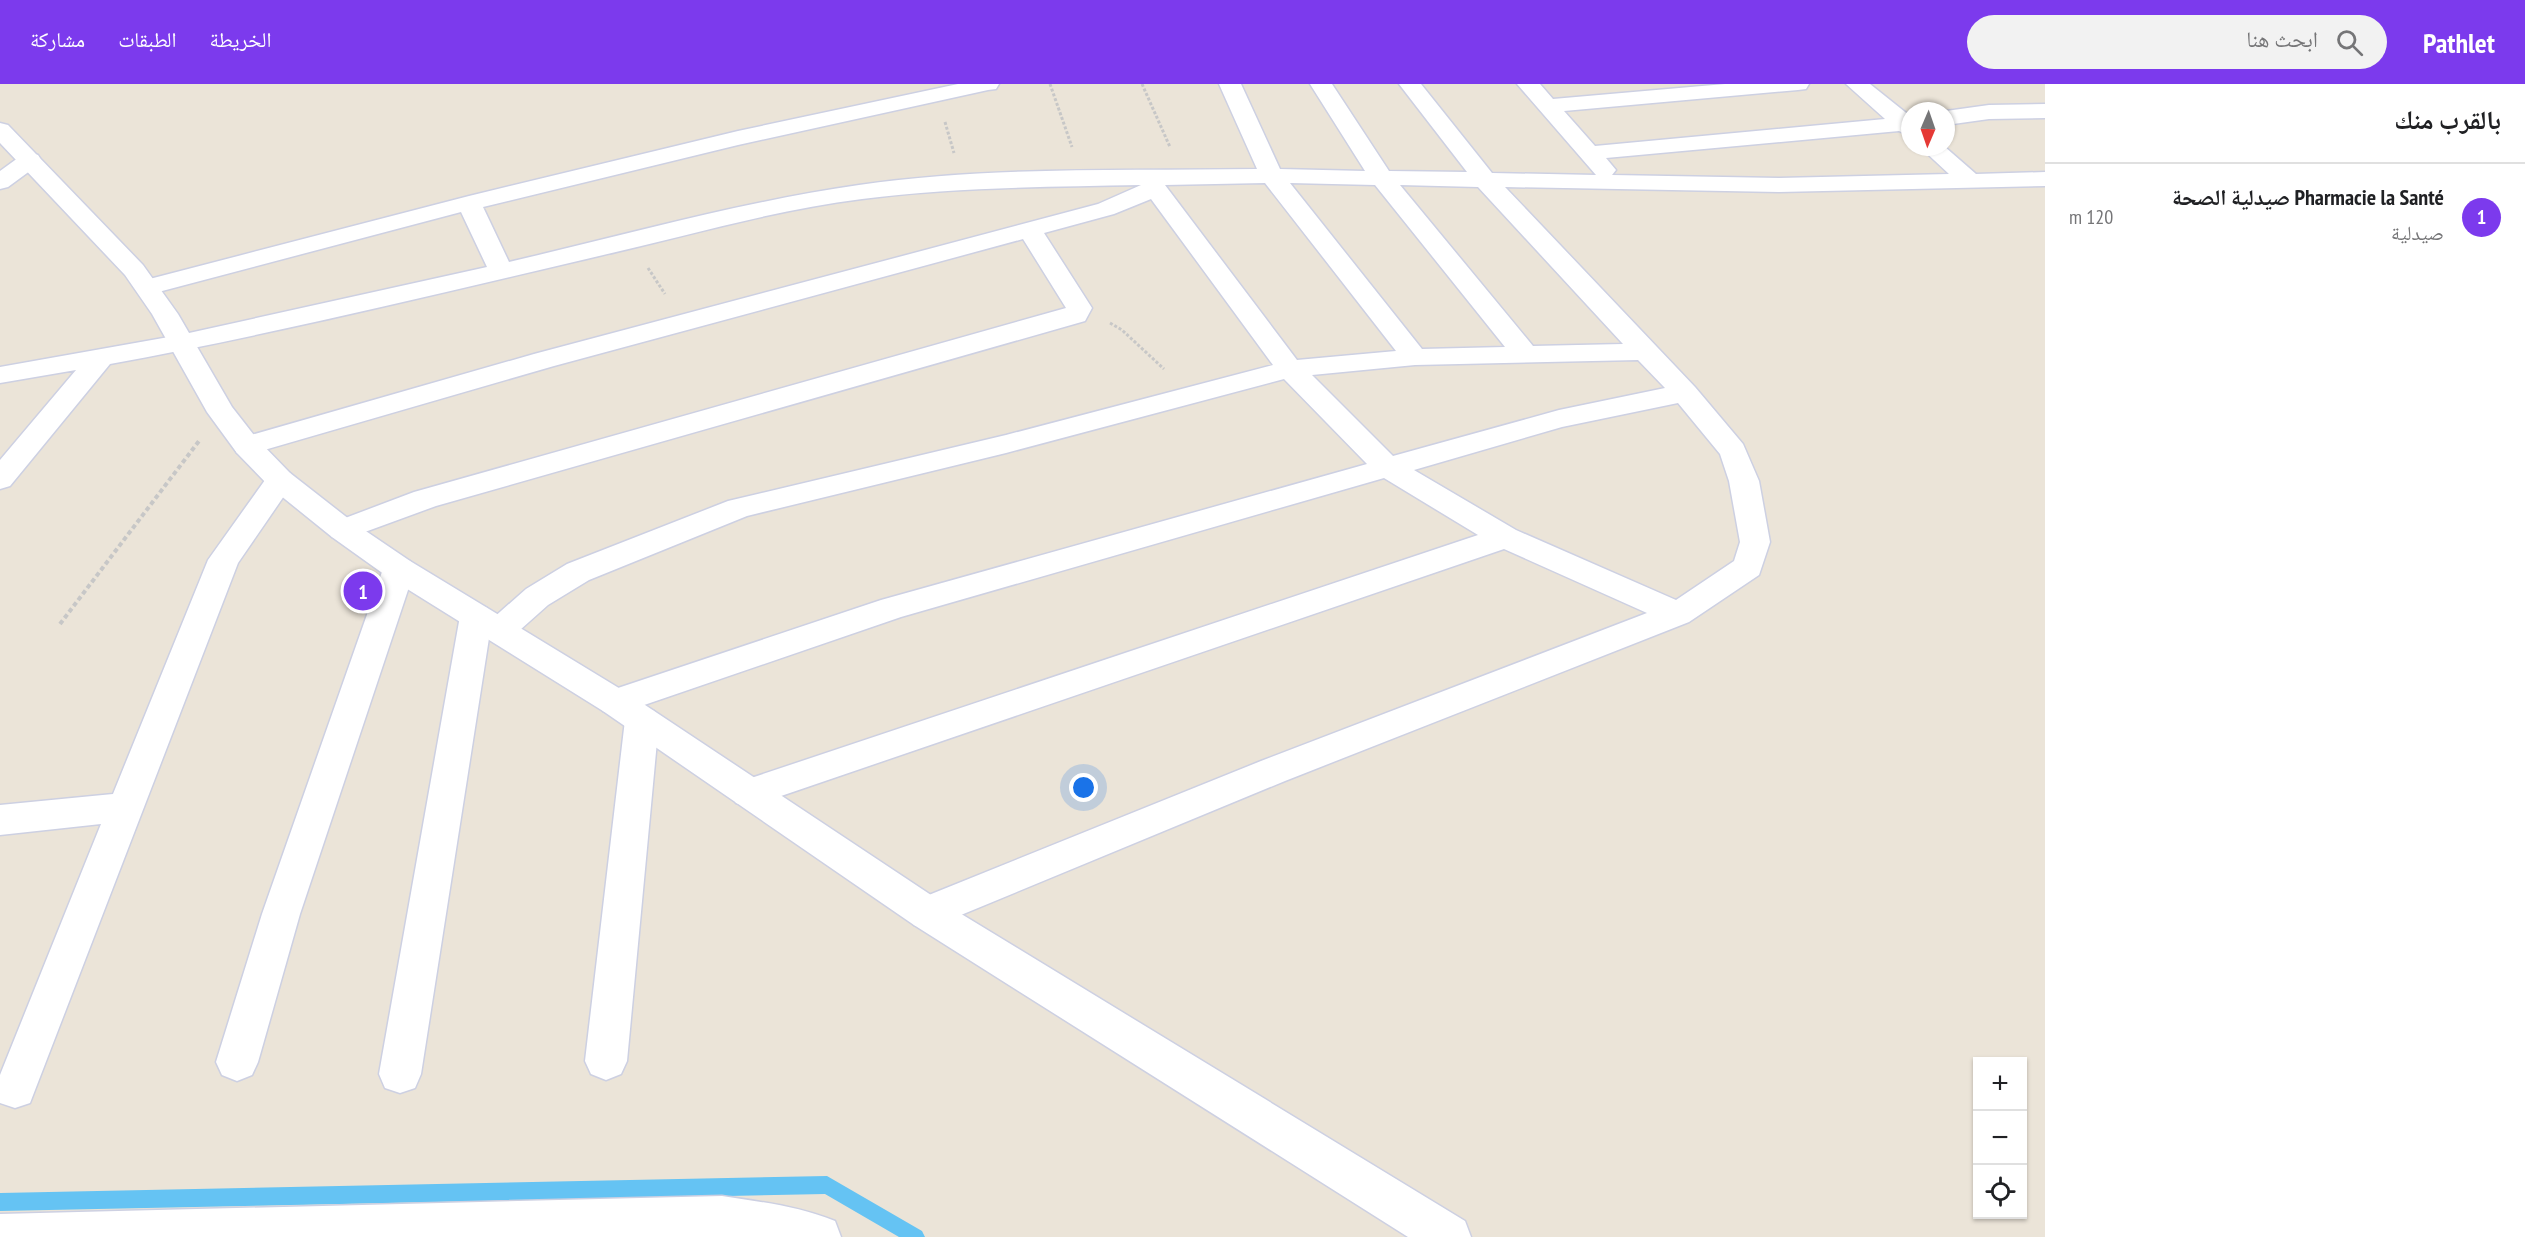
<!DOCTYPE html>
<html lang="ar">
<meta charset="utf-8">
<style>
:root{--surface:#fff;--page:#f2f2f2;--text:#202124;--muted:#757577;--line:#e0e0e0;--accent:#7c3aed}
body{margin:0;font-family:"PT Sans Narrow","Noto Naskh Arabic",sans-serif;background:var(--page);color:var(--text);direction:rtl}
.controls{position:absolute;right:18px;bottom:18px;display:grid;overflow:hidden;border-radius:0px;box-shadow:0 2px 4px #0004}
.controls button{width:54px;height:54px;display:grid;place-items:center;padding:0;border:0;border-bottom:2px solid var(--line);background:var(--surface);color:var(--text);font:30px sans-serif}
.compass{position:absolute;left:1901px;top:18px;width:54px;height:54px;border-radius:50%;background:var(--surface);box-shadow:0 2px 4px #0004;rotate:182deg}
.you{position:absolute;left:1084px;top:704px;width:21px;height:21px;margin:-15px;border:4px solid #fff;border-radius:50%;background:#1a73e8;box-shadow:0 0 0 9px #1a73e833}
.badge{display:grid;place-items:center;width:39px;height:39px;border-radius:50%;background:var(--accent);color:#fff;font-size:20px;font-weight:700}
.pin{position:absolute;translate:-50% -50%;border:3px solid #fff;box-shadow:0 2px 6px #0006}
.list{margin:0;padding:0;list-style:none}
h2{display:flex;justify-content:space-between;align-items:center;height:78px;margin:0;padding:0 24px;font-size:26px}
h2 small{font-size:20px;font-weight:400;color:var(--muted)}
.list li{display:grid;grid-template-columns:39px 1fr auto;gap:18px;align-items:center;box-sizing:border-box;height:108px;padding:0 24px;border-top:2px solid var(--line)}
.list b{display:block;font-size:22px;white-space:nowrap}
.list p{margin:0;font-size:20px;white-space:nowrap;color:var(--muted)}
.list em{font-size:20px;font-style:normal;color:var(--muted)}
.icon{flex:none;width:33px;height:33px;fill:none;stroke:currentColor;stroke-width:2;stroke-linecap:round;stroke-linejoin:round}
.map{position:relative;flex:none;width:2045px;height:1153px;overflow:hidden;direction:ltr}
header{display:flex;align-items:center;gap:36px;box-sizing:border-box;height:84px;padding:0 30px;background:var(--accent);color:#fff}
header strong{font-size:28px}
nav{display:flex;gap:33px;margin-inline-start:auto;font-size:21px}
.search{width:420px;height:54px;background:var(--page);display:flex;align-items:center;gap:15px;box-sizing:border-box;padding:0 21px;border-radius:33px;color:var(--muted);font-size:22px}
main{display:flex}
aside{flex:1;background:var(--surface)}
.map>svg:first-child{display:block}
</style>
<header>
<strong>Pathlet</strong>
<div class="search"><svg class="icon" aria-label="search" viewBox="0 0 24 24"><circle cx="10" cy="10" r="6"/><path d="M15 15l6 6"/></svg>ابحث هنا</div>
<nav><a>الخريطة</a><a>الطبقات</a><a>مشاركة</a></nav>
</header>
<main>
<aside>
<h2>بالقرب منك<small></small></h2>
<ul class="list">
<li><span class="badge">1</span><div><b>Pharmacie la Santé صيدلية الصحة</b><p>صيدلية</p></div><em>120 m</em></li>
</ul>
</aside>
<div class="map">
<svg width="2045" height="1153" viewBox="0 0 2045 1153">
<rect width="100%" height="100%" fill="#ebe4d8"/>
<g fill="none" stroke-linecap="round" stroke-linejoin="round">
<path fill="#65c3f3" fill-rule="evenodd" d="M 827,1092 L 922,1147 L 925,1153 L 899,1153 L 825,1110 L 0,1127 L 0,1109 Z"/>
<defs>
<path id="street" d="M 958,0 L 999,0 L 996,5 L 988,6 L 738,61 L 483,123 L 509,178 C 625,151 741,118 859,101 C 990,82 1125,87 1257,85 L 1219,0 L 1241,0 L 1280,85 L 1365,87 L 1310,0 L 1332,0 L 1389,87 L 1467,88 L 1399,0 L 1421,0 L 1492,89 L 1596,91 L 1517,0 L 1540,0 L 1553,15 L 1725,0 L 1809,0 L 1806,5 L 1798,6 L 1564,27 L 1595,62 L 1885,35 L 1846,0 L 1870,0 L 1910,32 L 1910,52 L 1899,47 L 1606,74 L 1616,86 L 1612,91 L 1779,94 L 1949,90 L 1920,63 L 1945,63 L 1976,90 L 2045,88 L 2045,102 L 1779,108 L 1505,103 L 1695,303 L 1743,360 L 1759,397 L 1770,458 L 1759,491 L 1689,538 L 1285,697 L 927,845 L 914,841 L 908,829 L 914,817 L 1261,677 L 1647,529 L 1504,465 L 749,723 L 736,719 L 731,709 L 736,699 L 1478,451 L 1384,394 L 901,533 L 615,631 L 603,627 L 598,618 L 603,609 L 881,516 L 1367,380 L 1284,295 L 1006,369 L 747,432 L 589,496 L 548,521 L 511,554 L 500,558 L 489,554 L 421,990 L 415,1004 L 400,1009 L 385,1004 L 379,990 L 460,532 L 465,524 L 476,520 L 487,524 L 492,535 L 526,505 L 567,480 L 728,417 L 1006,351 L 1273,281 L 1151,115 L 1114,130 L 1044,149 L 1092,224 L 1085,237 L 436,422 L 343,456 L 332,453 L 328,446 L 332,439 L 414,408 L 1066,224 L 1023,155 L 554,282 L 247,371 L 237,369 L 233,362 L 237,355 L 534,270 L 1098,120 L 1141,101 C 1048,103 955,103 862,115 C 774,126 686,152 599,172 C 437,210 274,250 110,280 L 10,402 L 0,405 L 0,376 L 76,286 L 0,299 L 0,283 L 180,251 L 487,183 L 461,128 L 147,211 L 138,208 L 134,203 L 138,198 L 469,112 L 738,47 ZM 1265,99 L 1396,267 L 1297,276 L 1165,101 ZM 1290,99 L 1375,101 L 1505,263 L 1422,265 ZM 1400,101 L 1478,103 L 1623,260 L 1533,262 ZM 1638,276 L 1665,304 L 1559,326 L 1393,372 L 1312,291 L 1415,281 ZM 1678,319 L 1720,370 L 1729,397 L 1740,458 L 1734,477 L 1676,516 L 1516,446 L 1414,386 L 1562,343 Z
M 2045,20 L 2045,34 L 1989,35 L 1946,41 L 1946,27 L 1989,21 Z
M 30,69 L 38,71 L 41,76 L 38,81 L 8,103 L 0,105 L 0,87 L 22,71 Z
M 280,386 L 290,389 L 295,396 L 238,479 L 30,1019 L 15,1024 L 0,1019 L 0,991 L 101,740 L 0,751 L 0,721 L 113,710 L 208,476 L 270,389 Z
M 399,474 L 410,477 L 415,485 L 300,830 L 258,978 L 252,991 L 237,997 L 222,991 L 216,978 L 262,830 L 383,485 L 388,477 Z
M 642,623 L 654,627 L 659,636 L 627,977 L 621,990 L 606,996 L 591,990 L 585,977 L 625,636 L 630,627 Z
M 722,1112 C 761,1118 798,1122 835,1137 L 841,1153 L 0,1153 L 0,1130 Z"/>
<path id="secondary" d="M 0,39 L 8,41 L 143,181 L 178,230 L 232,323 L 257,355 L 290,389 L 354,439 L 410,477 L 627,609 L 940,817 L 1465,1137 L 1471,1153 L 1408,1153 L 914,841 L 603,627 L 388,493 L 332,453 L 270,403 L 237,369 L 207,328 L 152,230 L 125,191 L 0,59 Z"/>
</defs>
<use href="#street" stroke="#cdd0e2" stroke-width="3"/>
<use href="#secondary" stroke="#cdd0e2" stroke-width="3"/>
<path stroke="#c7c7c7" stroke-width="3" stroke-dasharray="3 2" stroke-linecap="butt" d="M 1050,0 L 1072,63
M 1142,0 L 1170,63
M 945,38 L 954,69
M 648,184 L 665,210
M 1110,239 L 1122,246 L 1164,285"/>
<path stroke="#c7c7c7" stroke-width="4" stroke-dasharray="4.5 3" stroke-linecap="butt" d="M 60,540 L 199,357"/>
<use href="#street" fill="#fff" fill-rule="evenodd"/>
<use href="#secondary" fill="#fff" fill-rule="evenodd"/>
</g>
</svg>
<div class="controls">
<button>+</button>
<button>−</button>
<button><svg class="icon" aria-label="locate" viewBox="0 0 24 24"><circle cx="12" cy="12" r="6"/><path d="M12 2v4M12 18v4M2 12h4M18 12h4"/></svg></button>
</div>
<svg class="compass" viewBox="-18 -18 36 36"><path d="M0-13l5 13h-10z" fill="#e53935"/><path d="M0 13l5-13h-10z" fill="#757577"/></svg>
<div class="you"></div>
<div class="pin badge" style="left:363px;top:507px">1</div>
</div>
</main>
